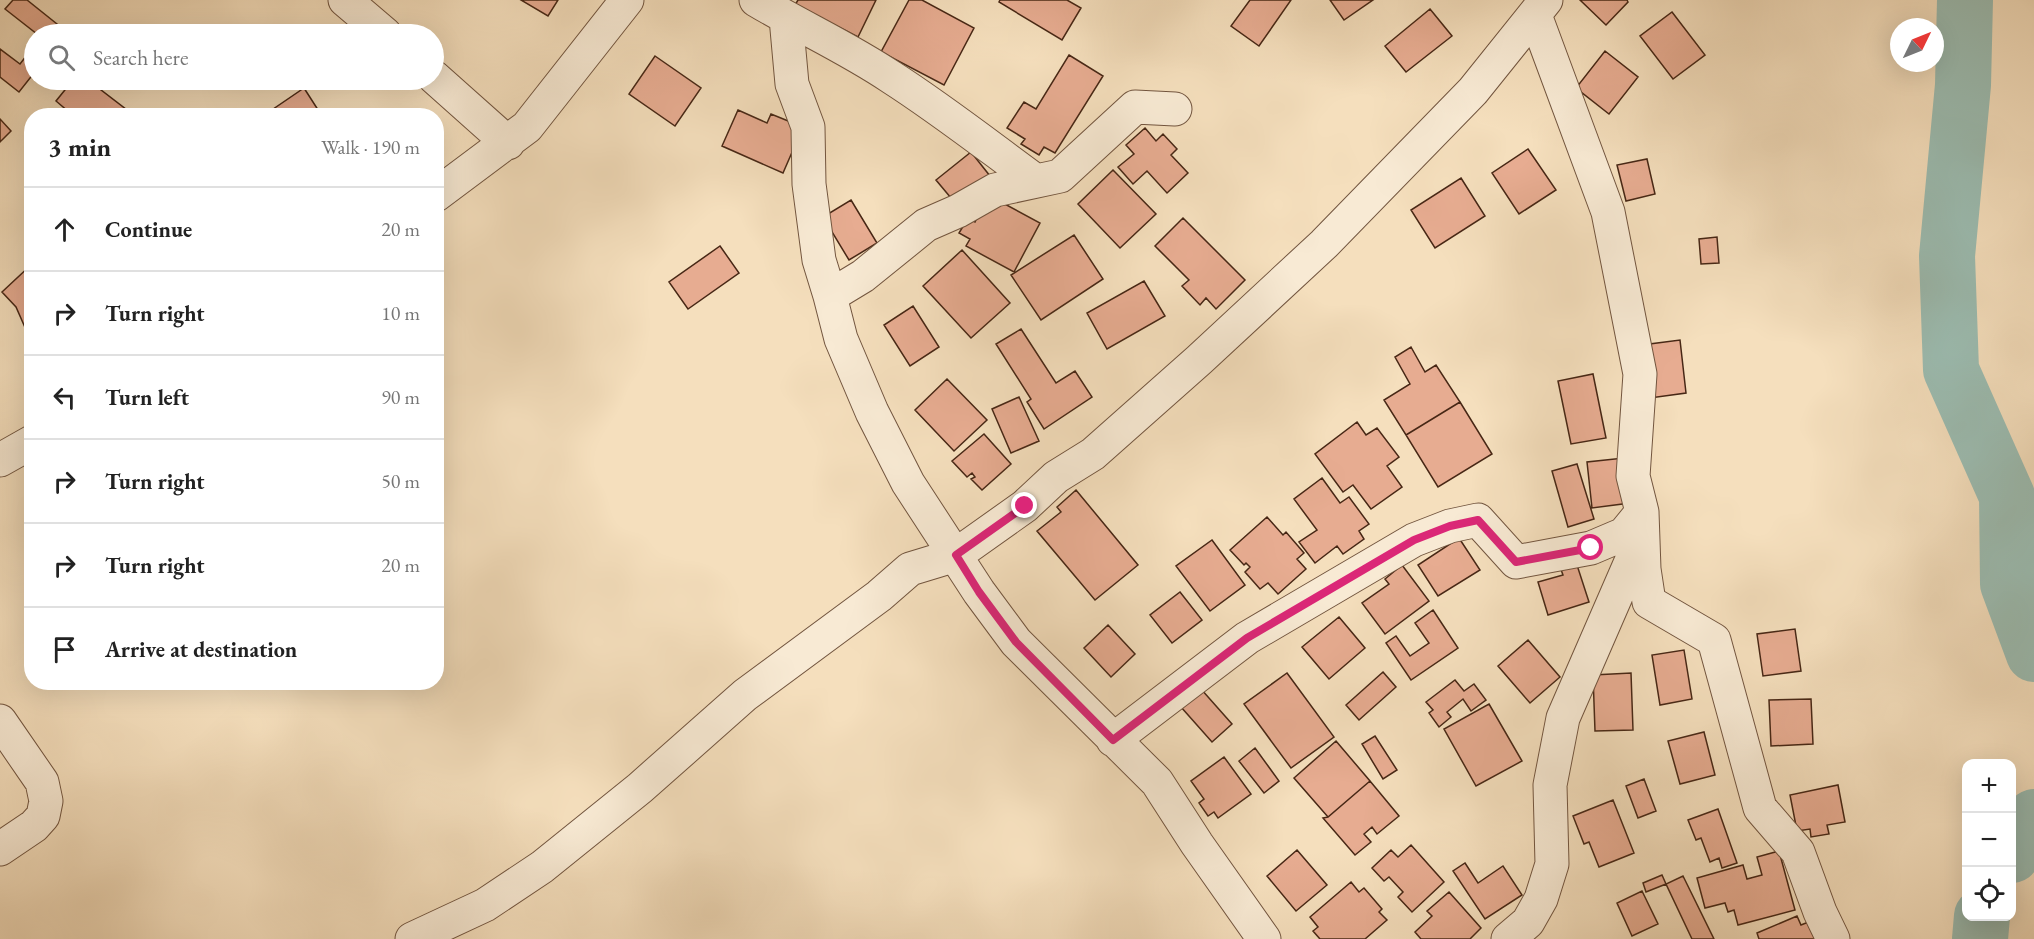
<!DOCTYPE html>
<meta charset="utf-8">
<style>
:root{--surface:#fff;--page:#f2f2f2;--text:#222;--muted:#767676;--line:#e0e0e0}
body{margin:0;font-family:"EB Garamond",serif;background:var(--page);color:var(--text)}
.controls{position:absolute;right:18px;bottom:18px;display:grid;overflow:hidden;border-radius:12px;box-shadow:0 6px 24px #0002}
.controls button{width:54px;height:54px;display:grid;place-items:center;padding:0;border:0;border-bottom:2px solid var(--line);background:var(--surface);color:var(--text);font:30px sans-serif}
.compass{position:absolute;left:1890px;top:18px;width:54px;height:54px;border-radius:50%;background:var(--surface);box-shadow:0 6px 24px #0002;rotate:47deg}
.stop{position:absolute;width:18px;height:18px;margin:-14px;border:4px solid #db2777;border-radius:50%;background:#fff}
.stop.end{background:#db2777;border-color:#fff;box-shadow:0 2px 6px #0008}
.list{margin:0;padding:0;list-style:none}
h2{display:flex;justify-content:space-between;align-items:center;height:78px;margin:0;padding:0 24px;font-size:26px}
h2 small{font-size:20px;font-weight:400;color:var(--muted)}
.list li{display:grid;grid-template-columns:39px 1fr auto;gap:18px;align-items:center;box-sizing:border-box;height:84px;padding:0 24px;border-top:2px solid var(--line)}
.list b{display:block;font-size:22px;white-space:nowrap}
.list em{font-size:20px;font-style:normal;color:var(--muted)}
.icon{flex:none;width:33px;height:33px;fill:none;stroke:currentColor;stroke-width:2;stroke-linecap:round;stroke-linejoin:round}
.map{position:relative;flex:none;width:2034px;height:939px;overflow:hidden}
.search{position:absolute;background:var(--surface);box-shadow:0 6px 24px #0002;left:24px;top:24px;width:420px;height:66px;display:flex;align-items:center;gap:15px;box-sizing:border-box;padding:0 21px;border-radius:33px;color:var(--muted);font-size:22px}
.panel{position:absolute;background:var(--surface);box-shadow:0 6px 24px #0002;left:24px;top:108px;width:420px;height:582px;border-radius:24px}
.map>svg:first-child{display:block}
</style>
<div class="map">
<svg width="2034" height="939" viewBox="0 0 2034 939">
<rect width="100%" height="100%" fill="#f5dfbd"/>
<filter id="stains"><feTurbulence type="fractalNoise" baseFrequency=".00333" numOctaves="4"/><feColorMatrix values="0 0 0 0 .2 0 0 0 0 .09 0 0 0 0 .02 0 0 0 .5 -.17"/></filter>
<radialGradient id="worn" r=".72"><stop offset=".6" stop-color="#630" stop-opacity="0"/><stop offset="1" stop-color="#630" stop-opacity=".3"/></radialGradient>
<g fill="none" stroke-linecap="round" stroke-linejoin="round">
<path stroke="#9cbdb2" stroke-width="56" d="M 1965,0 L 1963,85 L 1947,256 L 1951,370 L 2007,496 L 2008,584 L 2034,654
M 2012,855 L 2034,817
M 1980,939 L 1982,916"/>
</g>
<path fill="#e7ac91" stroke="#472715" stroke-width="1.5" d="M 13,0 L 27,0 L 67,32 L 65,34 L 37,34 L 5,9 Z
M 521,0 L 558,0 L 548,16 Z
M 798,0 L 876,0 L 858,37 L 795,5 Z
M 909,0 L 922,0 L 974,28 L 944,85 L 881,52 Z
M 1000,0 L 1067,0 L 1081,8 L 1062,40 L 999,2 Z
M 1250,0 L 1291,0 L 1259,46 L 1231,26 Z
M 1330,0 L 1373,0 L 1344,20 Z
M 1580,0 L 1627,0 L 1628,2 L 1606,25 Z
M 1430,9 L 1452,36 L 1406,72 L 1385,46 Z
M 1672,12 L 1705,55 L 1673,79 L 1640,36 Z
M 34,46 L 34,73 L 19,92 L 0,77 L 0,49 L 20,64 Z
M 1605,51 L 1638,77 L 1609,114 L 1576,88 Z
M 1069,55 L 1103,76 L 1055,153 L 1044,147 L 1039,155 L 1021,144 L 1025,139 L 1007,128 L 1024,102 L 1036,109 Z
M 655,56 L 701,88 L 675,126 L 629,94 Z
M 73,80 L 88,80 L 127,110 L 123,116 L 68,116 L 70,113 L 56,101 Z
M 304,88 L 322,116 L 263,116 Z
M 738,110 L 767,123 L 771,114 L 803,127 L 783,173 L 722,146 Z
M 0,119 L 11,131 L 0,142 Z
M 1145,128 L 1156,141 L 1163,134 L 1177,149 L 1171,155 L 1188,173 L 1167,193 L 1147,171 L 1133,184 L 1118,167 L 1134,154 L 1126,145 Z
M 1528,149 L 1556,190 L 1519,214 L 1492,173 Z
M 971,152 L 990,176 L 956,204 L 936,180 Z
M 1647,159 L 1655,194 L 1626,201 L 1617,165 Z
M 1113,170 L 1156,214 L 1120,248 L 1078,204 Z
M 1461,178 L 1485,216 L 1435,248 L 1411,210 Z
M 988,195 L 1040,223 L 1014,272 L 966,246 L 970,239 L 959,233 L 968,218 L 975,222 Z
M 851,200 L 877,243 L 849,260 L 823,217 Z
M 1183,218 L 1245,280 L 1216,309 L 1206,298 L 1200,305 L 1182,286 L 1189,280 L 1155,246 Z
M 1074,235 L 1103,279 L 1041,320 L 1011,275 Z
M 1717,237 L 1719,263 L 1701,264 L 1699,239 Z
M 720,246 L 739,273 L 688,309 L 669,282 Z
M 962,250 L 1010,303 L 971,338 L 923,286 Z
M 32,264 L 32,327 L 27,332 L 16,307 L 2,292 Z
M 1144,281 L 1165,316 L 1107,349 L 1087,313 Z
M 913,306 L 939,347 L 910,366 L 884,325 Z
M 1021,329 L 1056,383 L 1075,371 L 1092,397 L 1044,429 L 1027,402 L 1031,399 L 996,344 Z
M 1680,340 L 1686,393 L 1650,398 L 1642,345 Z
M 1411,347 L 1425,372 L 1436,365 L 1460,402 L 1406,435 L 1384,400 L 1410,384 L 1395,357 Z
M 1593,374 L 1606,438 L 1571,444 L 1558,381 Z
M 947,379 L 987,420 L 954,451 L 915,410 Z
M 1019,397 L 1039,441 L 1011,453 L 992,409 Z
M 1460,402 L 1492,454 L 1438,487 L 1406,435 Z
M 1357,422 L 1366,435 L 1377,428 L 1399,457 L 1387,466 L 1402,487 L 1371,509 L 1353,485 L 1343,492 L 1315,454 Z
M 984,434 L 1011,464 L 982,490 L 971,479 L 975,477 L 972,473 L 967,477 L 952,461 Z
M 1624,458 L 1630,503 L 1592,508 L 1587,462 Z
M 1577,464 L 1594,519 L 1568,527 L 1552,471 Z
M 1322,478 L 1340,503 L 1349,497 L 1369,524 L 1359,531 L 1364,539 L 1343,554 L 1337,546 L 1315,563 L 1299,542 L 1317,530 L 1294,499 Z
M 1076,490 L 1138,565 L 1095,600 L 1037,531 L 1061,512 L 1057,507 Z
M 1267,517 L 1283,535 L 1286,532 L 1304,553 L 1297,559 L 1306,569 L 1278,594 L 1268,583 L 1260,589 L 1245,572 L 1250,567 L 1246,563 L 1244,565 L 1230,550 Z
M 1459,538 L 1480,570 L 1438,596 L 1418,565 Z
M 1212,540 L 1245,585 L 1210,611 L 1176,566 Z
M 1576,562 L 1589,602 L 1548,615 L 1538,582 L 1563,575 L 1560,567 Z
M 1402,565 L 1429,601 L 1385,634 L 1362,603 L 1389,584 L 1385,579 Z
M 1180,592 L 1202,620 L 1172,643 L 1150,615 Z
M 1433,610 L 1458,648 L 1411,680 L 1386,643 L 1396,636 L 1410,656 L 1429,643 L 1415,623 Z
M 1339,617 L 1365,648 L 1329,679 L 1302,647 Z
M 1108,625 L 1135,654 L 1111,677 L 1084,648 Z
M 1795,629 L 1801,671 L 1763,676 L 1757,634 Z
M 1528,640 L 1560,677 L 1530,703 L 1498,666 Z
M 1684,650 L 1692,699 L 1660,705 L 1652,655 Z
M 1383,672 L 1396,687 L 1359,720 L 1346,705 Z
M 1287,673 L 1334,737 L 1291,768 L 1244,704 Z
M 1631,673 L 1633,730 L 1595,731 L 1593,675 Z
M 1455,680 L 1464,691 L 1474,684 L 1486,700 L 1471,711 L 1463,699 L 1447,712 L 1451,717 L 1439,727 L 1429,713 L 1433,710 L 1426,702 Z
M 1201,689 L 1232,724 L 1212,742 L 1181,707 Z
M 1811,699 L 1813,744 L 1771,746 L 1769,700 Z
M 1489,704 L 1522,761 L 1476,786 L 1444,729 Z
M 1704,732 L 1715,775 L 1680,784 L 1668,741 Z
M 1375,736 L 1397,770 L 1383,779 L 1362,744 Z
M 1336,741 L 1370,781 L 1328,817 L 1294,778 Z
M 1255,748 L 1279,781 L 1264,793 L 1239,761 Z
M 1224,757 L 1251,794 L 1218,818 L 1214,812 L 1208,816 L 1199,803 L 1204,799 L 1191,781 Z
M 1644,779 L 1656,811 L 1638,818 L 1626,786 Z
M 1370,781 L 1399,816 L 1377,834 L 1372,827 L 1364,834 L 1371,842 L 1355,855 L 1323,818 L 1328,817 Z
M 1838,785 L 1845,822 L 1827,825 L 1829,834 L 1811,837 L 1810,829 L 1797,831 L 1790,795 Z
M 1613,800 L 1634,853 L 1599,867 L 1589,842 L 1584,844 L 1573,816 Z
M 1718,809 L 1737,863 L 1722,868 L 1719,858 L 1710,862 L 1701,838 L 1696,840 L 1688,820 Z
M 1411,845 L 1444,882 L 1412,912 L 1398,897 L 1403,892 L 1389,877 L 1384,881 L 1372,868 L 1391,850 L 1398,857 Z
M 1297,850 L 1327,885 L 1296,911 L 1267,876 Z
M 1779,851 L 1795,910 L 1738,925 L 1734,910 L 1728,912 L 1725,903 L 1705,908 L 1697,878 L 1743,865 L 1747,879 L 1762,875 L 1757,857 Z
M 1465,863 L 1478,883 L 1503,866 L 1522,895 L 1485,919 L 1453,871 Z
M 1662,875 L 1666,884 L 1646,892 L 1643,883 Z
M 1683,876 L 1714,939 L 1692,939 L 1666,884 Z
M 1351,882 L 1359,892 L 1364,888 L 1382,909 L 1379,912 L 1387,920 L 1365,939 L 1320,939 L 1313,931 L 1318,927 L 1310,917 Z
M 1642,891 L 1658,924 L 1632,936 L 1617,903 Z
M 1449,892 L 1481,928 L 1470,939 L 1421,939 L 1415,932 L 1432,916 L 1427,911 Z
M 1797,916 L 1801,925 L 1811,921 L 1819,939 L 1759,939 L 1757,933 Z"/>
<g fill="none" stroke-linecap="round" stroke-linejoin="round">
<defs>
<path id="minor" d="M 345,0 L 385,34
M 756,0 C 801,27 848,48 891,77 C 941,109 988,146 1036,181
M 786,18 L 792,84 L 808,127 L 809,184 L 819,260 L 830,296 L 841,339 L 872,412 L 908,483 L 979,592 L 1016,642 L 1157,782 L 1197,844 L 1264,939
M 434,77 L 508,143
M 436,195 L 527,127 L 627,0
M 830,296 L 863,276 L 926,225 L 958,211 L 995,190 L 1060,176 L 1135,107 L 1175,109
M 0,460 L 32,442
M 1642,512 L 1644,569 L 1649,602 L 1714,640 L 1760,808 L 1798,852 L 1820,912 L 1833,939
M 0,721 L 42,782 L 46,801 L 43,816 L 34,826 L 0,849
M 1113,740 L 1247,638 L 1414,540 L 1450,526 L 1478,520 L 1516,562 L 1591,548 L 1624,534 L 1642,512 L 1633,476 L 1640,374 L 1608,212 L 1535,15
M 412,939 L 485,905 L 542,867 L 640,788 L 745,695 L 879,596 L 910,569 L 956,555 L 1025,506 L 1056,477 L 1093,454 L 1199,360 L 1324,244 L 1473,91 L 1546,0
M 1508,939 L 1528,922 L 1541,899 L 1552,864 L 1550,785 L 1563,718 L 1633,557 L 1637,540"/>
</defs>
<use href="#minor" stroke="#72553f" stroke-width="35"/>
<use href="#minor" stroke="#f8ead4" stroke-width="33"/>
</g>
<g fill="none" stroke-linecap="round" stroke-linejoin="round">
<path stroke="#db2777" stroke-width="8" d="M 1025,506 L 956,555 L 979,592 L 1016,642 L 1113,740 L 1247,638 L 1414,540 L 1450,526 L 1478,520 L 1516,562 L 1591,548"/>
</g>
<rect width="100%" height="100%" filter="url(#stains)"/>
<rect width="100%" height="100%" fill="url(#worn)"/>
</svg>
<div class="controls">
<button>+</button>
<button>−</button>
<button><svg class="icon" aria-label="locate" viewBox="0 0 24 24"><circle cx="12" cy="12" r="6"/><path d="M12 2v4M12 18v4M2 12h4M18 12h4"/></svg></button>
</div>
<svg class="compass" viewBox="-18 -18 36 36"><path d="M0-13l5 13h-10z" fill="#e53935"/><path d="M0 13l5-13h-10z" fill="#767676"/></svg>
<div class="stop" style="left:1591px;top:548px"></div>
<div class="stop end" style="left:1025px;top:506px"></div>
<div class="search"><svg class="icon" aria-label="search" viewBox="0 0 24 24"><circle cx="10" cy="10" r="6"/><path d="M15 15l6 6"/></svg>Search here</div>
<section class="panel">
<h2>3 min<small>Walk · 190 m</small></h2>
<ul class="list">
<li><svg class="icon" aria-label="ahead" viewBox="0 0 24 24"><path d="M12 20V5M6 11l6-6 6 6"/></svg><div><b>Continue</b></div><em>20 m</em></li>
<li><svg class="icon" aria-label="right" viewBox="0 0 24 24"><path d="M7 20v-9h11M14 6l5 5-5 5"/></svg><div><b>Turn right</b></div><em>10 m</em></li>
<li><svg class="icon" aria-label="left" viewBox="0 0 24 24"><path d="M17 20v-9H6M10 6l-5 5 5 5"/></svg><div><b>Turn left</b></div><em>90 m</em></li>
<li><svg class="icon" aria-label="right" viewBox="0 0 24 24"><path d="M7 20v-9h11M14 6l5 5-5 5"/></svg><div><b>Turn right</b></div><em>50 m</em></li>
<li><svg class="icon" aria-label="right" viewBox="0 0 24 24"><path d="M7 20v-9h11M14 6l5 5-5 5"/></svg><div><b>Turn right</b></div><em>20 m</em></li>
<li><svg class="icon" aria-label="arrive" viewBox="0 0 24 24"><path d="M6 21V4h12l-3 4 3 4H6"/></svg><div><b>Arrive at destination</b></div></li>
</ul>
</section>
</div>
